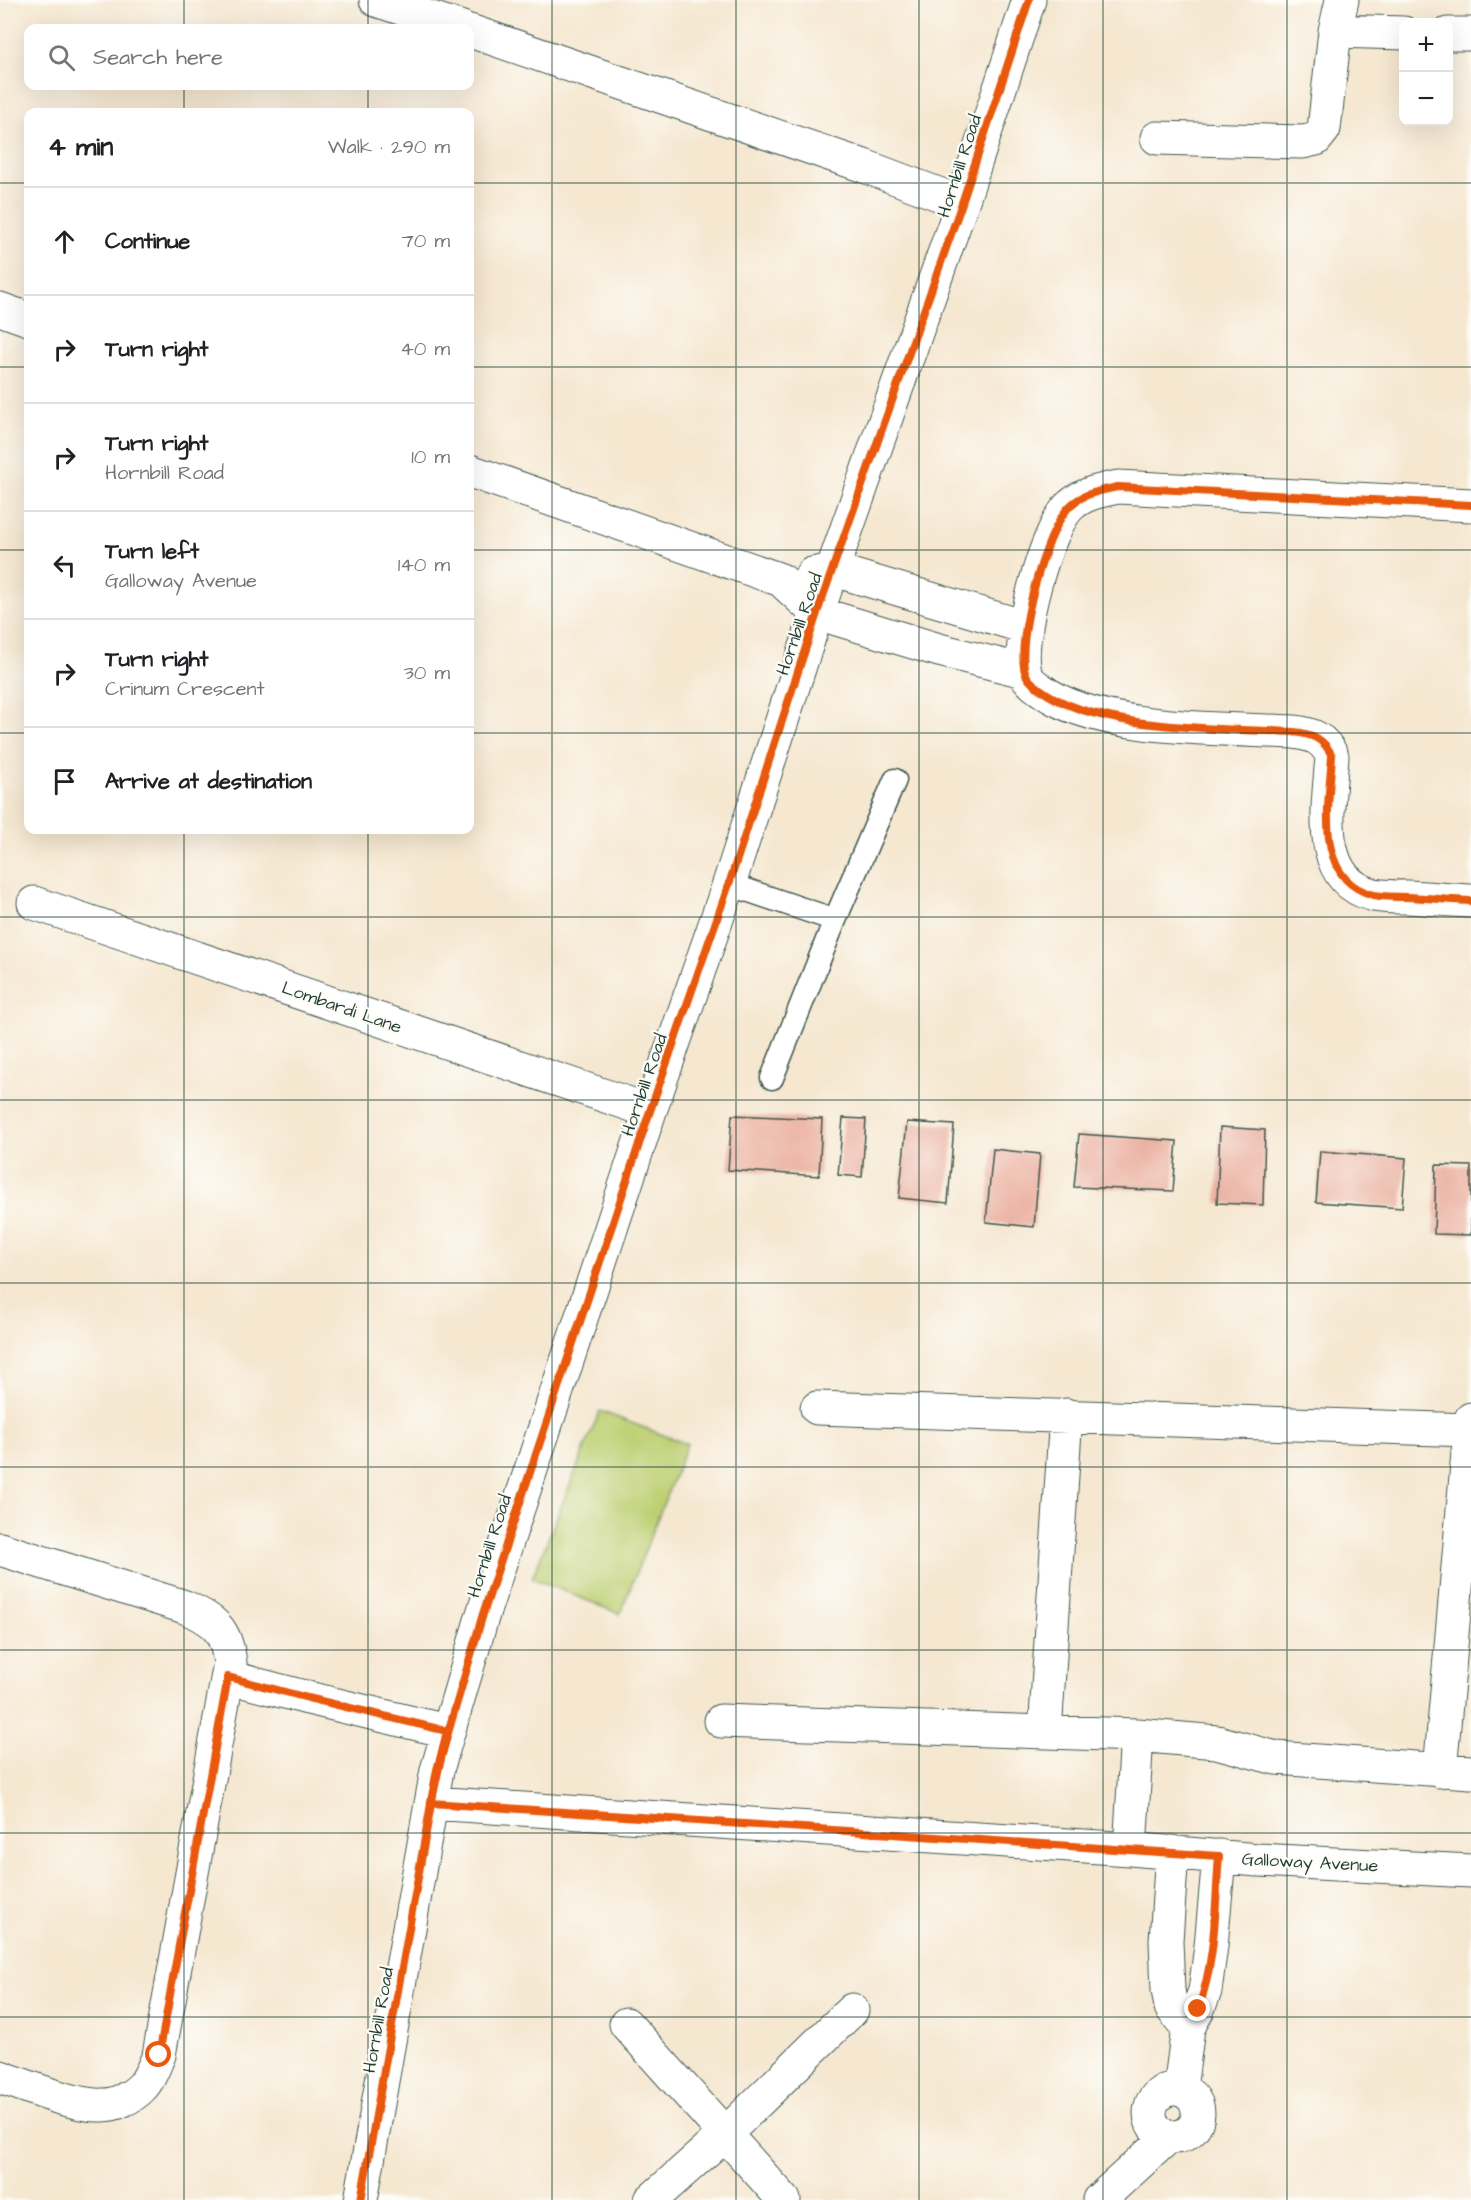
<!DOCTYPE html>
<meta charset="utf-8">
<style>
:root{--surface:#fff;--page:#f6f6f6;--text:#202124;--muted:#757577;--line:#e0e0e0}
body{margin:0;font-family:"Architects Daughter",sans-serif;background:var(--page);color:var(--text)}
.controls{position:absolute;right:18px;top:18px;display:grid;overflow:hidden;border-radius:12px;box-shadow:0 6px 24px #0002}
.controls button{width:54px;height:54px;display:grid;place-items:center;padding:0;border:0;border-bottom:2px solid var(--line);background:var(--surface);color:var(--text);font:30px sans-serif}
.stop{position:absolute;width:18px;height:18px;margin:-14px;border:4px solid #ea580c;border-radius:50%;background:#fff}
.stop.end{background:#ea580c;border-color:#fff;box-shadow:0 2px 6px #0008}
.list{margin:0;padding:0;list-style:none}
h2{display:flex;justify-content:space-between;align-items:center;height:78px;margin:0;padding:0 24px;font-size:26px}
h2 small{font-size:20px;font-weight:400;color:var(--muted)}
.list li{display:grid;grid-template-columns:39px 1fr auto;gap:18px;align-items:center;box-sizing:border-box;height:108px;padding:0 24px;border-top:2px solid var(--line)}
.list b{display:block;font-size:22px;white-space:nowrap}
.list p{margin:0;font-size:20px;white-space:nowrap;color:var(--muted)}
.list em{font-size:20px;font-style:normal;color:var(--muted)}
.icon{flex:none;width:33px;height:33px;fill:none;stroke:currentColor;stroke-width:2;stroke-linecap:round;stroke-linejoin:round}
.map{position:relative;flex:none;width:1471px;height:2200px;overflow:hidden}
.search{position:absolute;background:var(--surface);box-shadow:0 6px 24px #0002;left:24px;top:24px;width:450px;height:66px;display:flex;align-items:center;gap:15px;box-sizing:border-box;padding:0 21px;border-radius:12px;color:var(--muted);font-size:22px}
.panel{position:absolute;background:var(--surface);box-shadow:0 6px 24px #0002;left:24px;top:108px;width:450px;height:726px;border-radius:12px}
.map>svg:first-child{display:block}
</style>
<div class="map">
<svg width="1471" height="2200" viewBox="0 0 1471 2200">
<rect width="100%" height="100%" fill="#fdfcf7"/>
<filter id="ink" filterUnits="userSpaceOnUse"><feTurbulence type="fractalNoise" baseFrequency=".0167" numOctaves="2"/><feDisplacementMap in="SourceGraphic" scale="12" xChannelSelector="R" yChannelSelector="G"/><feConvolveMatrix kernelMatrix="1 2 1 2 8 2 1 2 1" color-interpolation-filters="sRGB"/></filter>
<filter id="wash" filterUnits="userSpaceOnUse"><feTurbulence type="fractalNoise" baseFrequency=".008" numOctaves="4" result="noise"/><feDisplacementMap in="SourceGraphic" scale="24" xChannelSelector="R" yChannelSelector="G"/><feGaussianBlur stdDeviation="1.35" result="paint"/><feColorMatrix in="noise" values="0 0 0 0 0 0 0 0 0 0 0 0 0 0 0 0 0 1.4 0 .05"/><feComposite in="paint" operator="in"/></filter>
<g filter="url(#wash)">
<rect width="100%" height="100%" fill="#f5e7d0"/>
<path fill="#bdcf72" stroke="#6e8653" stroke-width="1.5" d="M 600,1411 L 687,1444 L 620,1614 L 532,1578 Z"/>
<g id="blocks">
<path fill="#ebb2a3" d="M 732,1115 L 822,1119 L 819,1176 L 728,1170 Z
M 843,1118 L 866,1119 L 862,1177 L 838,1175 Z
M 907,1122 L 954,1125 L 948,1203 L 899,1198 Z
M 1220,1127 L 1265,1130 L 1263,1205 L 1217,1203 Z
M 1079,1134 L 1177,1141 L 1173,1191 L 1074,1187 Z
M 993,1149 L 1040,1154 L 1034,1227 L 986,1222 Z
M 1320,1151 L 1406,1158 L 1402,1208 L 1316,1202 Z
M 1436,1165 L 1471,1166 L 1471,1235 L 1434,1234 Z"/>
</g>
</g>
<g filter="url(#ink)">
<use href="#blocks" fill-opacity="0" stroke="#3f564b" stroke-width="1.5"/>
<g fill="none" stroke-linecap="round" stroke-linejoin="round">
<defs>
<path id="service" d="M 729,884 L 835,920 L 895,780
M 772,1078 L 835,920"/>
<path id="minor" d="M 376,0 L 462,28
M 470,31 L 864,166 L 962,203
M 1335,31 L 1404,33
M 1448,34 L 1471,34
M 1157,138 L 1303,142 L 1316,139 L 1324,129 L 1335,31 L 1342,0
M 0,309 L 28,319
M 470,471 L 781,580 L 817,613 L 939,650 L 1024,671
M 1471,505 L 1118,487 C 1100,491 1083,493 1069,507 C 1045,532 1016,639 1025,672 C 1027,679 1034,685 1040,689 C 1096,732 1224,728 1294,732 C 1311,734 1324,738 1332,756 C 1329,803 1313,880 1374,895 C 1385,897 1396,897 1407,897 C 1428,898 1450,900 1471,901
M 812,574 L 834,570 L 1025,627
M 34,903 L 650,1111
M 817,1408 L 1470,1430
M 0,1549 L 185,1607 C 215,1621 226,1629 230,1663 L 159,2055 C 154,2066 150,2079 141,2088 C 132,2097 116,2105 103,2105 C 76,2107 28,2086 0,2077
M 228,1677 L 308,1698 L 447,1731
M 721,1721 L 1137,1735 L 1217,1742 L 1276,1758 L 1471,1772
M 1045,1732 L 1066,1415
M 1440,1771 L 1471,1419
M 431,1803 L 1130,1849 L 1258,1860 L 1471,1871
M 1130,1849 L 1137,1735
M 1172,1852 L 1166,1941 L 1168,1990 L 1171,2007 L 1188,2028
M 626,2024 L 784,2200
M1150 2113a24 24 0 1 1 48 0a24 24 0 1 1-48 0Z
M 1180,2089 L 1188,2028 L 1198,2009 L 1205,1991 L 1211,1946 L 1219,1856
M 361,2200 L 437,1770 L 483,1614 L 650,1111 L 729,884 L 817,613 L 962,203 L 1029,0
M 651,2200 L 725,2134 L 852,2010
M 1099,2200 L 1168,2137"/>
</defs>
<use href="#service" stroke="#3f564b" stroke-width="25"/>
<use href="#minor" stroke="#3f564b" stroke-width="35"/>
<use href="#service" stroke="#fff" stroke-width="22"/>
<use href="#minor" stroke="#fff" stroke-width="33"/>
<defs>
<path id="cycleway" d="M 1471,505 L 1118,487 C 1100,491 1083,493 1069,507 C 1045,532 1016,639 1025,672 C 1027,679 1034,685 1040,689 C 1096,732 1224,728 1294,732 C 1311,734 1324,738 1332,756 C 1329,803 1313,880 1374,895 C 1385,897 1396,897 1407,897 C 1428,898 1450,900 1471,901
M 361,2200 L 437,1770 L 483,1614 L 650,1111 L 729,884 L 817,613 L 962,203 L 1029,0"/>
</defs>
<use href="#cycleway" stroke="#fdfcf7" stroke-width="11"/>
<use href="#cycleway" stroke="#e8590c" stroke-width="8"/>
</g>
</g>
<g fill="none" stroke-linecap="round" stroke-linejoin="round" filter="url(#ink)">
<path stroke="#ea580c" stroke-width="8" d="M 159,2055 L 228,1677 L 308,1698 L 447,1731 L 431,1803 L 1219,1856 C 1215,1906 1216,1961 1198,2009"/>
</g>
<path fill="none" stroke="#1f3d34" stroke-width="1.5" stroke-opacity="0.55" d="M 184,0 L 184,28M 368,0 L 368,28M 552,0 L 552,2200M 736,0 L 736,2200M 919,0 L 919,2200M 1103,0 L 1103,2200M 1287,0 L 1287,2200M 184,86 L 184,112M 368,86 L 368,112M 0,183 L 28,183M 470,183 L 1471,183M 0,367 L 28,367M 470,367 L 1471,367M 0,550 L 28,550M 470,550 L 1471,550M 0,733 L 28,733M 470,733 L 1471,733M 184,830 L 184,2200M 368,830 L 368,2200M 0,917 L 1471,917M 0,1100 L 1471,1100M 0,1283 L 1471,1283M 0,1467 L 1471,1467M 0,1650 L 1471,1650M 0,1833 L 1471,1833M 0,2017 L 1471,2017"/>
<g text-anchor="middle" stroke-width="4.5" stroke-linejoin="round" paint-order="stroke">
<g font-size="18" fill="#1f3d34" stroke="#fdfcf7">
<text transform="translate(959 166) rotate(-72)" y="6">Hornbill Road</text>
<text transform="translate(799 624) rotate(-71)" y="6">Hornbill Road</text>
<text transform="translate(342 1007) rotate(19)" y="6">Lombardi Lane</text>
<text transform="translate(644 1085) rotate(-71)" y="6">Hornbill Road</text>
<text transform="translate(489 1546) rotate(-72)" y="6">Hornbill Road</text>
<text transform="translate(1310 1862) rotate(3)" y="6">Galloway Avenue</text>
<text transform="translate(378 2020) rotate(-80)" y="6">Hornbill Road</text>
</g>
</g>
</svg>
<div class="controls">
<button>+</button>
<button>−</button>
</div>
<div class="stop" style="left:159px;top:2055px"></div>
<div class="stop end" style="left:1198px;top:2009px"></div>
<div class="search"><svg class="icon" aria-label="search" viewBox="0 0 24 24"><circle cx="10" cy="10" r="6"/><path d="M15 15l6 6"/></svg>Search here</div>
<section class="panel">
<h2>4 min<small>Walk · 290 m</small></h2>
<ul class="list">
<li><svg class="icon" aria-label="ahead" viewBox="0 0 24 24"><path d="M12 20V5M6 11l6-6 6 6"/></svg><div><b>Continue</b></div><em>70 m</em></li>
<li><svg class="icon" aria-label="right" viewBox="0 0 24 24"><path d="M7 20v-9h11M14 6l5 5-5 5"/></svg><div><b>Turn right</b></div><em>40 m</em></li>
<li><svg class="icon" aria-label="right" viewBox="0 0 24 24"><path d="M7 20v-9h11M14 6l5 5-5 5"/></svg><div><b>Turn right</b><p>Hornbill Road</p></div><em>10 m</em></li>
<li><svg class="icon" aria-label="left" viewBox="0 0 24 24"><path d="M17 20v-9H6M10 6l-5 5 5 5"/></svg><div><b>Turn left</b><p>Galloway Avenue</p></div><em>140 m</em></li>
<li><svg class="icon" aria-label="right" viewBox="0 0 24 24"><path d="M7 20v-9h11M14 6l5 5-5 5"/></svg><div><b>Turn right</b><p>Crinum Crescent</p></div><em>30 m</em></li>
<li><svg class="icon" aria-label="arrive" viewBox="0 0 24 24"><path d="M6 21V4h12l-3 4 3 4H6"/></svg><div><b>Arrive at destination</b></div></li>
</ul>
</section>
</div>
